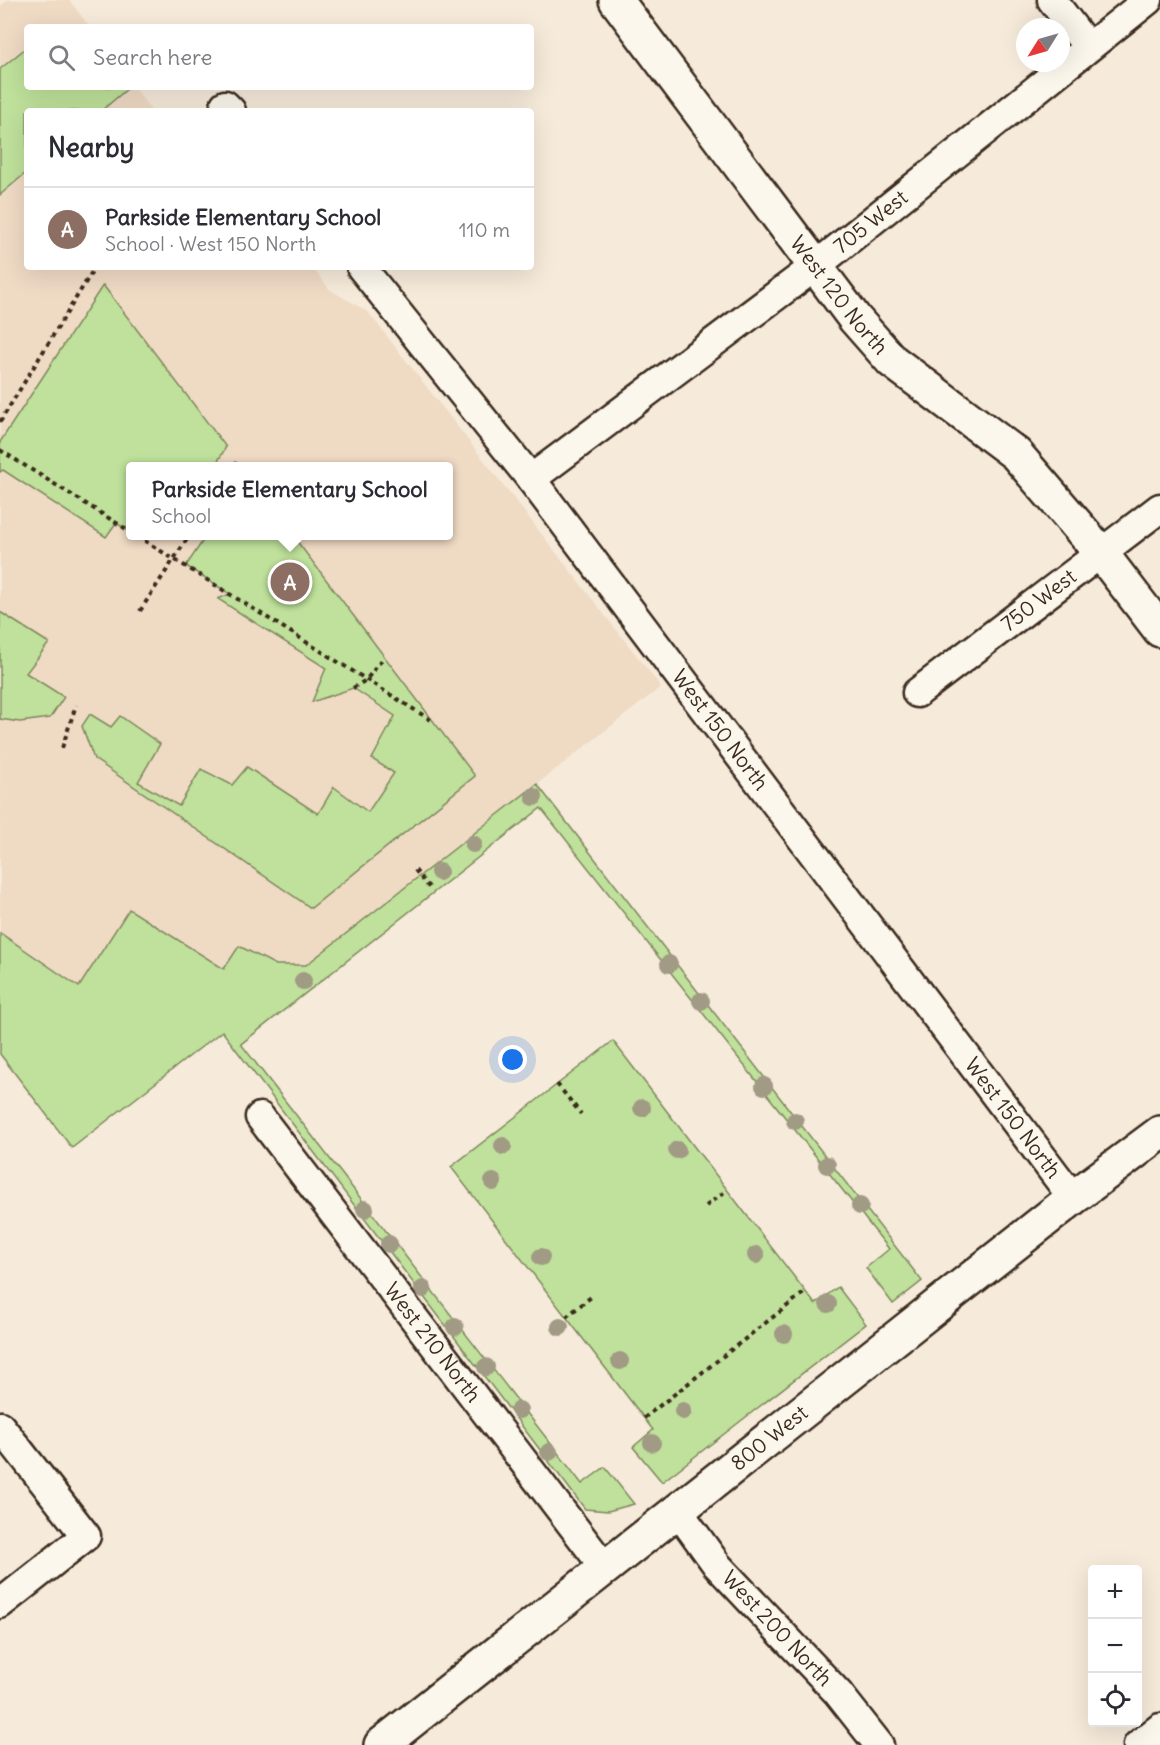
<!DOCTYPE html>
<meta charset="utf-8">
<style>
:root{--surface:#fff;--page:#f2f2f3;--text:#2b2b33;--muted:#7c7c81;--line:#e1e1e2;--accent:#3b2a1e}
body{margin:0;font-family:Delius,sans-serif;background:var(--page);color:var(--text)}
.controls{position:absolute;right:18px;bottom:18px;display:grid;overflow:hidden;border-radius:6px;box-shadow:0 6px 24px #0002}
.controls button{width:54px;height:54px;display:grid;place-items:center;padding:0;border:0;border-bottom:2px solid var(--line);background:var(--surface);color:var(--text);font:30px sans-serif}
.compass{position:absolute;left:1016px;top:18px;width:54px;height:54px;border-radius:50%;background:var(--surface);box-shadow:0 6px 24px #0002;rotate:233deg}
.you{position:absolute;left:513px;top:1060px;width:21px;height:21px;margin:-15px;border:4px solid #fff;border-radius:50%;background:#1a73e8;box-shadow:0 0 0 9px #1a73e833}
.badge{display:grid;place-items:center;width:39px;height:39px;border-radius:50%;background:var(--accent);color:#fff;font-size:20px;font-weight:700}
.pin{position:absolute;translate:-50% -50%;border:3px solid #fff;box-shadow:0 2px 6px #0006}
.popup{position:absolute;left:126px;top:462px;width:327px;height:78px;box-sizing:border-box;display:grid;place-content:center;border-radius:6px;background:var(--surface);filter:drop-shadow(0 2px 4px #0005);font-size:20px;white-space:nowrap;color:var(--muted)}
.popup b{font-size:22px;color:var(--text)}
.popup::after{content:'';position:absolute;left:50%;top:100%;margin-left:-12px;border:12px solid transparent;border-top-color:var(--surface)}
.list{margin:0;padding:0;list-style:none}
h2{display:flex;justify-content:space-between;align-items:center;height:78px;margin:0;padding:0 24px;font-size:26px}
h2 small{font-size:20px;font-weight:400;color:var(--muted)}
.list li{display:grid;grid-template-columns:39px 1fr auto;gap:18px;align-items:center;box-sizing:border-box;height:84px;padding:0 24px;border-top:2px solid var(--line)}
.list b{display:block;font-size:22px;white-space:nowrap}
.list p{margin:0;font-size:20px;white-space:nowrap;color:var(--muted)}
.list em{font-size:20px;font-style:normal;color:var(--muted)}
.icon{flex:none;width:33px;height:33px;fill:none;stroke:currentColor;stroke-width:2;stroke-linecap:round;stroke-linejoin:round}
.map{position:relative;flex:none;width:1160px;height:1745px;overflow:hidden}
.search{position:absolute;background:var(--surface);box-shadow:0 6px 24px #0002;left:24px;top:24px;width:510px;height:66px;display:flex;align-items:center;gap:15px;box-sizing:border-box;padding:0 21px;border-radius:6px;color:var(--muted);font-size:22px}
.panel{position:absolute;background:var(--surface);box-shadow:0 6px 24px #0002;left:24px;top:108px;width:510px;height:162px;border-radius:6px}
.map>svg:first-child{display:block}
</style>
<div class="map">
<svg width="1160" height="1745" viewBox="0 0 1160 1745">
<rect width="100%" height="100%" fill="#f6eada"/>
<filter id="ink" filterUnits="userSpaceOnUse"><feTurbulence type="fractalNoise" baseFrequency=".0167" numOctaves="2"/><feDisplacementMap in="SourceGraphic" scale="12" xChannelSelector="R" yChannelSelector="G"/><feConvolveMatrix kernelMatrix="1 2 1 2 8 2 1 2 1" color-interpolation-filters="sRGB"/></filter>
<g filter="url(#ink)">
<path fill="#efdac4" fill-rule="evenodd" d="M 8,0 L 69,0 L 90,27 L 27,27 L 27,87 L 134,87 L 152,111 L 27,111 L 27,267 L 312,267 L 329,289 L 368,312 L 661,687 L 72,1148 L 0,1056 L 0,7 ZM 131,466 L 449,466 L 449,536 L 131,536 Z"/>
<path fill="#bfe19b" stroke="#7d865c" stroke-width="1.5" d="M 27,47 L 27,87 L 125,87 L 127,89 L 101,111 L 27,111 L 27,172 L 0,195 L 0,69 Z
M 103,285 L 226,447 L 215,466 L 131,466 L 131,532 L 116,523 L 106,537 L 3,470 L 0,472 L 0,442 Z
M 206,536 L 293,536 L 475,776 L 311,908 L 94,759 L 82,726 L 90,714 L 111,727 L 120,716 L 160,744 L 138,782 L 179,806 L 201,769 L 232,785 L 247,767 L 318,814 L 334,787 L 368,812 L 394,773 L 372,759 L 395,716 L 353,688 L 312,702 L 326,668 L 218,599 L 230,594 L 186,566 Z
M 0,612 L 49,643 L 26,673 L 64,697 L 50,718 L 20,722 L 0,719 Z
M 537,784 L 922,1281 L 893,1304 L 866,1268 L 889,1249 L 541,808 L 241,1044 L 582,1484 L 605,1467 L 634,1504 L 608,1511 L 585,1509 L 222,1031 L 72,1148 L 0,1054 L 0,933 L 79,987 L 129,909 L 224,969 L 239,946 L 276,965 L 306,965 Z
M 613,1041 L 815,1304 L 838,1287 L 866,1324 L 662,1482 L 633,1447 L 653,1430 L 451,1167 Z"/>
<g fill="none" stroke-linecap="round" stroke-linejoin="round">
<defs>
<g id="street">
<path d="M 1052,0 L 1088,47"/>
<path d="M 225,105 L 231,111"/>
<path id="s1" d="M 361,267 L 531,479 L 1073,1198"/>
<path id="s2" d="M 531,479 L 817,265 L 1148,0"/>
<path id="s3" d="M 917,693 L 1160,508"/>
<path id="s4" d="M 260,1117 L 605,1568"/>
<path d="M 0,1426 L 86,1536 L 0,1604"/>
<path id="s5" d="M 678,1511 L 717,1565 L 838,1693 L 879,1745"/>
<path d="M 1138,1745 L 1160,1728"/>
</g>
<g id="secondary">
<path id="s6" d="M 616,0 L 855,319 L 892,361 L 1016,454 L 1101,553 L 1160,630"/>
<path id="s7" d="M 381,1745 L 1073,1198 L 1160,1133"/>
</g>
</defs>
<use href="#street" stroke="#3b2a1e" stroke-width="33"/>
<use href="#secondary" stroke="#3b2a1e" stroke-width="38"/>
<path stroke="#3b2a1e" stroke-width="4" stroke-dasharray="4.5 4.5" stroke-linecap="butt" d="M 0,422 L 95,267
M 0,450 L 131,532
M 234,466 L 237,462
M 137,536 L 434,722
M 140,611 L 189,536
M 353,688 L 366,680 L 384,657
M 62,748 L 76,705
M 415,870 L 432,891
M 557,1084 L 581,1114
M 706,1206 L 727,1190
M 566,1317 L 591,1297
M 644,1418 L 805,1292"/>
<use href="#street" stroke="#fbf7ec" stroke-width="28"/>
<use href="#secondary" stroke="#fbf7ec" stroke-width="33"/>
</g>
<g fill="#a19a84">
<circle cx="534" cy="797" r="9"/>
<circle cx="473" cy="844" r="9"/>
<circle cx="439" cy="872" r="9"/>
<circle cx="669" cy="964" r="9"/>
<circle cx="303" cy="981" r="9"/>
<circle cx="701" cy="1001" r="9"/>
<circle cx="764" cy="1086" r="9"/>
<circle cx="642" cy="1108" r="9"/>
<circle cx="795" cy="1121" r="9"/>
<circle cx="503" cy="1146" r="9"/>
<circle cx="677" cy="1150" r="9"/>
<circle cx="827" cy="1165" r="9"/>
<circle cx="493" cy="1182" r="9"/>
<circle cx="860" cy="1206" r="9"/>
<circle cx="365" cy="1209" r="9"/>
<circle cx="389" cy="1244" r="9"/>
<circle cx="756" cy="1255" r="9"/>
<circle cx="541" cy="1257" r="9"/>
<circle cx="423" cy="1289" r="9"/>
<circle cx="828" cy="1304" r="9"/>
<circle cx="455" cy="1327" r="9"/>
<circle cx="560" cy="1327" r="9"/>
<circle cx="784" cy="1334" r="9"/>
<circle cx="620" cy="1361" r="9"/>
<circle cx="486" cy="1367" r="9"/>
<circle cx="519" cy="1410" r="9"/>
<circle cx="683" cy="1411" r="9"/>
<circle cx="652" cy="1443" r="9"/>
<circle cx="549" cy="1452" r="9"/>
</g>
</g>
<g text-anchor="middle" stroke-width="6" stroke-linejoin="round" paint-order="stroke">
<g font-size="21" fill="#3b2a1e" stroke="#fbf7ec">
<text dy="7" stroke="none"><textPath href="#s2" startOffset="426">705 West</textPath></text>
<text dy="7" stroke="none"><textPath href="#s6" startOffset="370">West 120 North</textPath></text>
<text dy="7" stroke="none"><textPath href="#s3" startOffset="153">750 West</textPath></text>
<text dy="7" stroke="none"><textPath href="#s1" startOffset="586">West 150 North</textPath></text>
<text dy="7" stroke="none"><textPath href="#s1" startOffset="1072">West 150 North</textPath></text>
<text dy="7" stroke="none"><textPath href="#s4" startOffset="284">West 210 North</textPath></text>
<text dy="7" stroke="none"><textPath href="#s7" startOffset="495">800 West</textPath></text>
<text dy="7" stroke="none"><textPath href="#s5" startOffset="154">West 200 North</textPath></text>
</g>
</g>
</svg>
<div class="controls">
<button>+</button>
<button>−</button>
<button><svg class="icon" aria-label="locate" viewBox="0 0 24 24"><circle cx="12" cy="12" r="6"/><path d="M12 2v4M12 18v4M2 12h4M18 12h4"/></svg></button>
</div>
<svg class="compass" viewBox="-18 -18 36 36"><path d="M0-13l5 13h-10z" fill="#e53935"/><path d="M0 13l5-13h-10z" fill="#7c7c81"/></svg>
<div class="you"></div>
<div class="pin badge" style="left:290px;top:582px;background:#8d6e63">A</div>
<div class="popup"><b>Parkside Elementary School</b>School</div>
<div class="search"><svg class="icon" aria-label="search" viewBox="0 0 24 24"><circle cx="10" cy="10" r="6"/><path d="M15 15l6 6"/></svg>Search here</div>
<section class="panel">
<h2>Nearby<small></small></h2>
<ul class="list">
<li><span class="badge" style="background:#8d6e63">A</span><div><b>Parkside Elementary School</b><p>School · West 150 North</p></div><em>110 m</em></li>
</ul>
</section>
</div>
